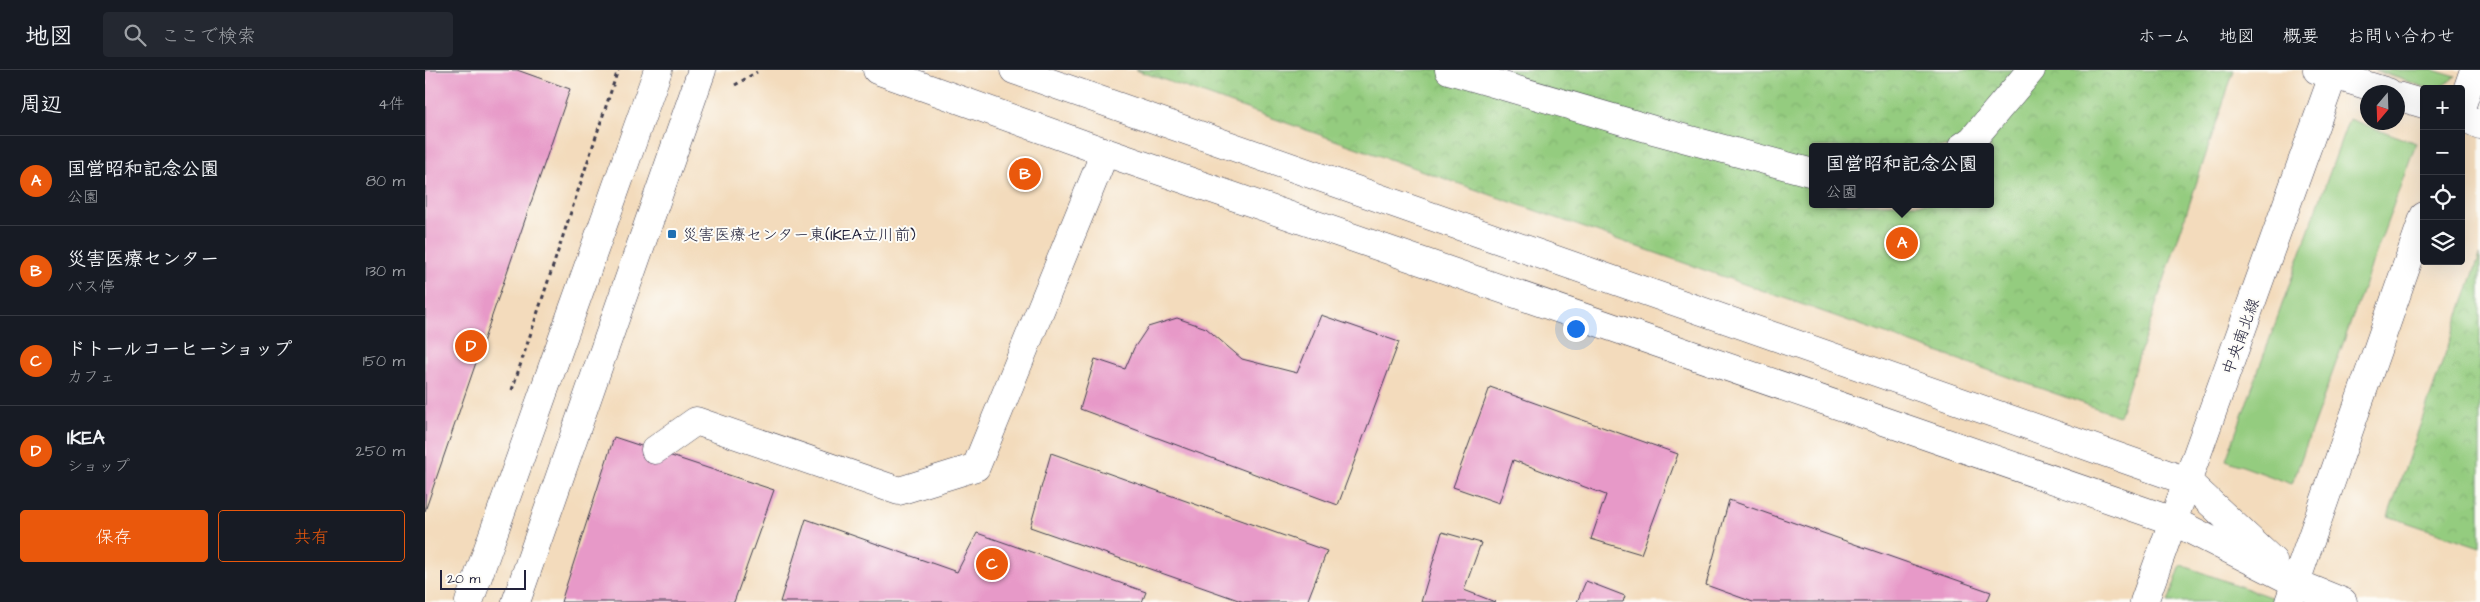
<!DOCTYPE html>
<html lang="ja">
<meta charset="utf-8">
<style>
:root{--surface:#171b24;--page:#242831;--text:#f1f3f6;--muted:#9ea1a6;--line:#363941;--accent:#ea580c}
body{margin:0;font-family:"Architects Daughter","Klee One",sans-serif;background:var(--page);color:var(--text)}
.controls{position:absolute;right:15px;top:15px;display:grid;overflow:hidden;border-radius:5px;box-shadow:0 5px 20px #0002}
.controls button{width:45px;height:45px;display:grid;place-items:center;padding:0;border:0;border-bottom:1px solid var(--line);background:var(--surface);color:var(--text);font:25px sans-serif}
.compass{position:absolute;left:1935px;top:15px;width:45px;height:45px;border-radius:50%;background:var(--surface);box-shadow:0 5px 20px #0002;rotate:199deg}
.scale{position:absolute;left:15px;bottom:12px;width:86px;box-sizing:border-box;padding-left:5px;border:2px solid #22223b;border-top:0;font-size:14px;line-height:18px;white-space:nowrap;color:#22223b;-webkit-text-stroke:4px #fdfcf7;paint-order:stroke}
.you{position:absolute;left:1150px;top:258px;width:18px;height:18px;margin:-12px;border:4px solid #fff;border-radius:50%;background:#1a73e8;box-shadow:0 0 0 8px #1a73e833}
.badge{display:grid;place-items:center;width:32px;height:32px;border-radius:50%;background:var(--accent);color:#fff;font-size:16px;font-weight:700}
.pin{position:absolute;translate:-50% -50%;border:2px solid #fff;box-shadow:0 1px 5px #0006}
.popup{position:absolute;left:1384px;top:73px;width:185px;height:65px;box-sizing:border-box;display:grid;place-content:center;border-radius:5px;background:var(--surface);filter:drop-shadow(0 1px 4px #0005);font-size:16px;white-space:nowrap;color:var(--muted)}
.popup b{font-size:19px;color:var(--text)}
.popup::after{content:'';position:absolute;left:50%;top:100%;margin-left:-10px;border:10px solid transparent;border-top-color:var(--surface)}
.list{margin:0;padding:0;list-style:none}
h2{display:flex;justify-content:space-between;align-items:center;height:65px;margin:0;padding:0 20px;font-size:21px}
h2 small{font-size:16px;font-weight:400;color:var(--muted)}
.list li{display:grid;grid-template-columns:32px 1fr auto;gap:15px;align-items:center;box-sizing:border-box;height:90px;padding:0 20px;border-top:1px solid var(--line)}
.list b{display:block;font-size:19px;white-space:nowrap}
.list p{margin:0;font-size:16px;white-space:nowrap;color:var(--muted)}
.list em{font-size:16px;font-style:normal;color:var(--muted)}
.actions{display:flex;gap:10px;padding:15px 20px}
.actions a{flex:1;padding:11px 0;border:1px solid var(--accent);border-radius:5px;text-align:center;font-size:18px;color:var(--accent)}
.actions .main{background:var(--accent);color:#fff}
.icon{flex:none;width:28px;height:28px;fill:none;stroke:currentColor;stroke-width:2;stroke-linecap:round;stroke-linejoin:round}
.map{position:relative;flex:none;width:2055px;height:532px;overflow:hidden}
header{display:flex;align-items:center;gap:30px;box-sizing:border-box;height:70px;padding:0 25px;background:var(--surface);border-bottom:1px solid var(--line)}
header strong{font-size:24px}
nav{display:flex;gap:28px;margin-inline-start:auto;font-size:18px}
.search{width:350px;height:45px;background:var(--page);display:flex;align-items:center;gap:12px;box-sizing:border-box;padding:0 18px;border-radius:5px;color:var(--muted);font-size:19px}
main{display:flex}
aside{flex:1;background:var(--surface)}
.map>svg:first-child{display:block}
</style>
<header>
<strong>地図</strong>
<div class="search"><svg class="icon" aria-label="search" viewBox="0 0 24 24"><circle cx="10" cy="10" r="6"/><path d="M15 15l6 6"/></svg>ここで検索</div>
<nav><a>ホーム</a><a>地図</a><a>概要</a><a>お問い合わせ</a></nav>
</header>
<main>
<aside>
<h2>周辺<small>4件</small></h2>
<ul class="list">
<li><span class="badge">A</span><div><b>国営昭和記念公園</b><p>公園</p></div><em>80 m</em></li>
<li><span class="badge">B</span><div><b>災害医療センター</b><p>バス停</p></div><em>130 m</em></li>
<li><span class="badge">C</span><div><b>ドトールコーヒーショップ</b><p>カフェ</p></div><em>150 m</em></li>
<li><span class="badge">D</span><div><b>IKEA</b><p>ショップ</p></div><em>250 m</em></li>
</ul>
<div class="actions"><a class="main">保存</a><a>共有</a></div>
</aside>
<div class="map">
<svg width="2055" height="532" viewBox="0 0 2055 532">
<defs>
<pattern id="park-crowns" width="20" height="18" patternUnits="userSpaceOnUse" patternTransform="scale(1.25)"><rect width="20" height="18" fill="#94cc7f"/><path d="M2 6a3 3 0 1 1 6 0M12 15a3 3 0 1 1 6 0" fill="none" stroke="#7faf6f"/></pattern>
</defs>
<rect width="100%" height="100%" fill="#fdfcf7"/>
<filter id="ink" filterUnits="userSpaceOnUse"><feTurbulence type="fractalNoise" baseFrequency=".02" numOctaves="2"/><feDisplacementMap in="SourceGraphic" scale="10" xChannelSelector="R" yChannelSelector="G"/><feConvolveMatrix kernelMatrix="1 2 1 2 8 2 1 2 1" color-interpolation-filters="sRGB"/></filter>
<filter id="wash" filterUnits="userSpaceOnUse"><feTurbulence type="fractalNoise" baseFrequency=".0096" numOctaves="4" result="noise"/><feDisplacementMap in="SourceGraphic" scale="20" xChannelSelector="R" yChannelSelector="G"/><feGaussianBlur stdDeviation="1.12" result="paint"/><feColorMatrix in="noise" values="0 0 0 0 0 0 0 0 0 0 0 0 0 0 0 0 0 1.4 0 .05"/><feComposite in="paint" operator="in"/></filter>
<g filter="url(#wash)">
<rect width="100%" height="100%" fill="#f3dbbc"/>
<path fill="#94cc7f" stroke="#5b775d" d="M 1949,0 L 2008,0 L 2031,7 L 2015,17 L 1999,17 Z
M 1924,49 L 1991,73 L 1867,414 L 1801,390 Z
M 1756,495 L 1848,528 L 1847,532 L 1743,532 Z"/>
<path fill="url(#park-crowns)" stroke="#5b775d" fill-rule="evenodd" d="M 711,0 L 1809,0 L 1694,346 ZM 1388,77 L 1566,77 L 1566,134 L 1388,134 Z
M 2055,185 L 2055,477 L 1963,446 Z"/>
<g id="blocks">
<path fill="#e799c8" d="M 0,0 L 92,0 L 145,19 L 0,441 Z
M 896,245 L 974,272 L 913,435 L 655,339 L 670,289 L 700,299 L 709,278 L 723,257 L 752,248 L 781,258 L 817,289 L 872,303 Z
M 1065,317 L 1253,384 L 1216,484 L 1166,469 L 1181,425 L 1088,390 L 1074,433 L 1028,417 Z
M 189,367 L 349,420 L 309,532 L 136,532 Z
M 626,383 L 902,481 L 882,532 L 819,532 L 605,457 Z
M 1304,430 L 1566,522 L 1562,532 L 1328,532 L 1281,515 Z
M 381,449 L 532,502 L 552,463 L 721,522 L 717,532 L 355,532 Z
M 1017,462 L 1056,473 L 1039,520 L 1070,532 L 996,532 Z
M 1161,511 L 1200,526 L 1198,532 L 1152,532 Z"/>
</g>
</g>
<g filter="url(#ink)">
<use href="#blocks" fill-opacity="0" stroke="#413e4e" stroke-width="1"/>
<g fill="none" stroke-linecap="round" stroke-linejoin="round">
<defs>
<path id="minor" d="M 452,0 L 680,82 L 1748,451 L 1871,513 L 1918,532
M 589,0 L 1762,411 L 1848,491
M 1024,0 L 1232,61 L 1388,103
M 1892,0 L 1963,22
M 1972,26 L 1999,34
M 2036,46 L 2055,55
M 1537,77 L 1547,70 L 1606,0
M 230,380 L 271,351 L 474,421 L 551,397 L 680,82
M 44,532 L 233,0
M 91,532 L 277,0"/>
<path id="major" d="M 2036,38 L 2049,0
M 1719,532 L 1910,0
M 1864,532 L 1999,146"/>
</defs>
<use href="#minor" stroke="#413e4e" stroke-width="29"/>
<use href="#major" stroke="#413e4e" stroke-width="29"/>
<path stroke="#413e4e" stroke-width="3" stroke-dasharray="4 4" stroke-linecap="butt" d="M 310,15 L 332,2
M 87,320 L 193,0"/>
<use href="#minor" stroke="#fff" stroke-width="28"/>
<use href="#major" stroke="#fff" stroke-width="28"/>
</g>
</g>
<rect fill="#1f6fb2" stroke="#fdfcf7" stroke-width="2" x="242" y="159" width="10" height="10" rx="2.5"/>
<g text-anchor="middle" stroke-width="4" stroke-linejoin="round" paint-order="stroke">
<g font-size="16" fill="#22223b" stroke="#fdfcf7" text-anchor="start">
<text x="257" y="170">災害医療センター東(IKEA立川前)</text>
</g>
<g font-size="16" fill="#22223b" stroke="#fdfcf7">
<text transform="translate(1815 266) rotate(-70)" y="6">中央南北線</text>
</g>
</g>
</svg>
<div class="controls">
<button>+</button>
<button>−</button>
<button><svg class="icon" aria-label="locate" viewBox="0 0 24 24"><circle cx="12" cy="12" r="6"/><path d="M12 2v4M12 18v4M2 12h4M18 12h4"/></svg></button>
<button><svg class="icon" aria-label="layers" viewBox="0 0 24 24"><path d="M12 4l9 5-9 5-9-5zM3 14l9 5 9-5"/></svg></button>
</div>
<svg class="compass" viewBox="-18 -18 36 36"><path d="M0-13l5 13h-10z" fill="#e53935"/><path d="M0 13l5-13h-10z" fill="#9ea1a6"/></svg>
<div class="scale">20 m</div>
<div class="you"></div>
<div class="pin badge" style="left:1477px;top:173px">A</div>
<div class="popup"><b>国営昭和記念公園</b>公園</div>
<div class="pin badge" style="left:600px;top:104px">B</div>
<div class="pin badge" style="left:567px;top:494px">C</div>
<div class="pin badge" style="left:46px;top:276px">D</div>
</div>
</main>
